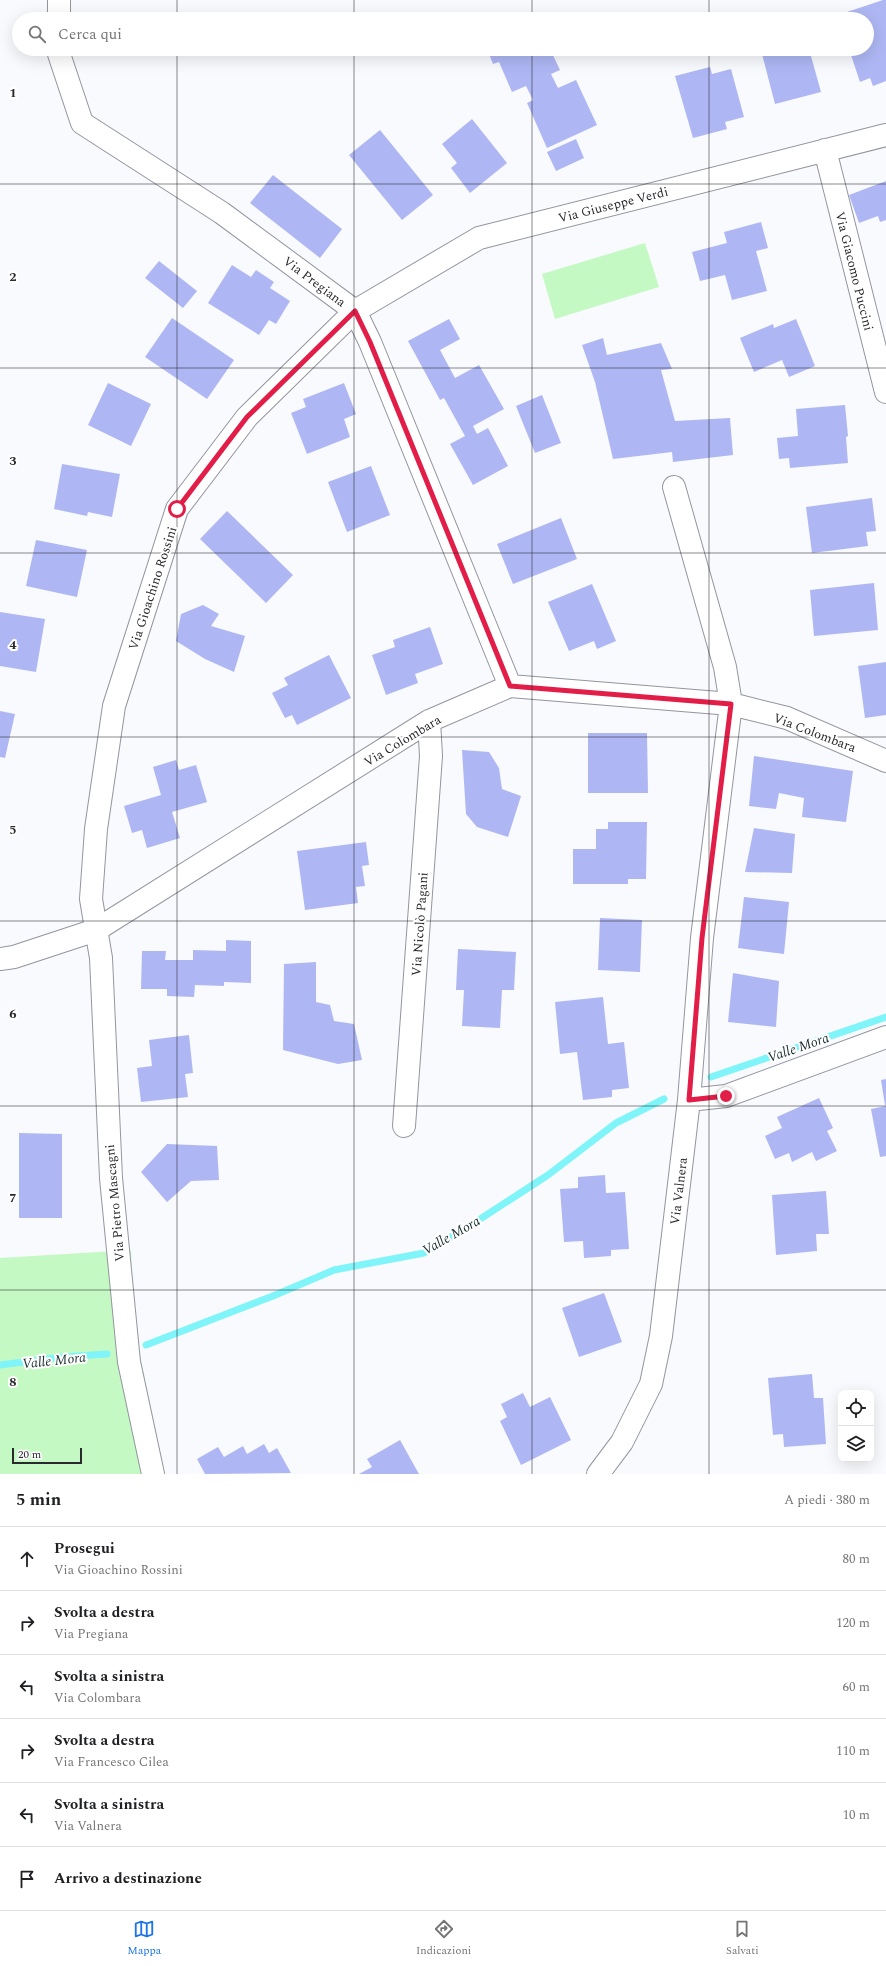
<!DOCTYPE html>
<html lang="it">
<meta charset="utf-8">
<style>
:root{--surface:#fff;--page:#f2f2f2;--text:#202124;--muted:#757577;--line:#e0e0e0;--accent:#1a73e8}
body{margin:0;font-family:Spectral,serif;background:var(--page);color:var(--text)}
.controls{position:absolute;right:12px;bottom:12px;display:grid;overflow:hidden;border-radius:8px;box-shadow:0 4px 16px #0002}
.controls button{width:36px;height:36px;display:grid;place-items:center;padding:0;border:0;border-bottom:1px solid var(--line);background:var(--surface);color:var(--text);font:20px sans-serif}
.scale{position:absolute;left:12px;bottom:10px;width:70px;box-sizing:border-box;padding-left:4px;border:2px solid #29292e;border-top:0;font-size:11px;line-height:14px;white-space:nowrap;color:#29292e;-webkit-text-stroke:3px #fff;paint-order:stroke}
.stop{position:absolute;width:12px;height:12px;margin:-9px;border:3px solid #e11d48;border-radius:50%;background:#fff}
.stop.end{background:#e11d48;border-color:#fff;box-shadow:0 1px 4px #0008}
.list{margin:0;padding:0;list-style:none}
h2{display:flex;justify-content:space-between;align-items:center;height:52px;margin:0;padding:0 16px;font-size:17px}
h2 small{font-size:13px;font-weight:400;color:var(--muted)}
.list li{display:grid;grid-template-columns:26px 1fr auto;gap:12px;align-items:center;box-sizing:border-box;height:64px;padding:0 16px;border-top:1px solid var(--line)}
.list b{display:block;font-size:15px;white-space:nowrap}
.list p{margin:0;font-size:13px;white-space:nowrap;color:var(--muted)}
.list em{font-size:13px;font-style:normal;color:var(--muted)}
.icon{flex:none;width:22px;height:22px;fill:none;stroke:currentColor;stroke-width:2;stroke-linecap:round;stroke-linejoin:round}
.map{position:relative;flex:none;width:886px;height:1474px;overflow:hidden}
.search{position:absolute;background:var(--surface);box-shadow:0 4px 16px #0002;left:12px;right:12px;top:12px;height:44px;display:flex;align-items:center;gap:10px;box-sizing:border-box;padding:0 14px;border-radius:22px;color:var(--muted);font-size:15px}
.sheet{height:436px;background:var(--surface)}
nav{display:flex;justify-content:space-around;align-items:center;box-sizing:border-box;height:56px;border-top:1px solid var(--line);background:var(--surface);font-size:11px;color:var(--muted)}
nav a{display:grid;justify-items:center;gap:2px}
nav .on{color:var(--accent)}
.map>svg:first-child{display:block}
</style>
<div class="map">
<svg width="886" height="1474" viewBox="0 0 886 1474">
<rect width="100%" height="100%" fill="#f9fafe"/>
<path fill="#c4f9c3" d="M 645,243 L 659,287 L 555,319 L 542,274 Z
M 131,1250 L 135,1332 L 162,1461 L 162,1474 L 0,1474 L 0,1258 Z"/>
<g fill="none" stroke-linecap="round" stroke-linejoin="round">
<path stroke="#7ff4f9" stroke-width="7" d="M 711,1077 L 886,1017
M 146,1345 L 273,1296 L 334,1270 L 424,1253 L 471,1225 L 548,1175 L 616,1123 L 664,1099
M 0,1365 L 62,1357 L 107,1354"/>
</g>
<path fill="#aeb7f3" d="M 883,0 L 886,0 L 886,81 L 873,86 L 870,78 L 860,82 L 849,49 L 867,49 L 867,19 L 840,19 L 838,15 Z
M 487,49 L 550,49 L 560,70 L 551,74 L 558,88 L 576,80 L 597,125 L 547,148 L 527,103 L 533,100 L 526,86 L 512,92 L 499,62 L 493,64 Z
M 782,49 L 809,49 L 821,92 L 775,104 L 762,54 Z
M 710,67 L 712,74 L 731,69 L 744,117 L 725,122 L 727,129 L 693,138 L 675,76 Z
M 472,119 L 507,163 L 470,193 L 451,168 L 457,163 L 442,144 Z
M 380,130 L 433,195 L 402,220 L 349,155 Z
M 576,139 L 584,158 L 556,171 L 547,152 Z
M 273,175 L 342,229 L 320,258 L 250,203 Z
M 886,181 L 886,220 L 880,222 L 878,216 L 859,223 L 849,195 Z
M 761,222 L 768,248 L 756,251 L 767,291 L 732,300 L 725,275 L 700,281 L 692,252 L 727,243 L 724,232 Z
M 159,261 L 197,291 L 183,308 L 145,278 Z
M 232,265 L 251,277 L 256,270 L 274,282 L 270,288 L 290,301 L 276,324 L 269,320 L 259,335 L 208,303 Z
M 172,318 L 234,360 L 207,399 L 145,357 Z
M 449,319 L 460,339 L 440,350 L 455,378 L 479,365 L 504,409 L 473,426 L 477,434 L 488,428 L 508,466 L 473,485 L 450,444 L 465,436 L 444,398 L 440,400 L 408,341 Z
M 796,319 L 815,366 L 789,377 L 782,360 L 754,372 L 740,338 L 773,324 L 774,328 Z
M 603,338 L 607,355 L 661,343 L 672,369 L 661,370 L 675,421 L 730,418 L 733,455 L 673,462 L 672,452 L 613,459 L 595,382 L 582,345 Z
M 108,383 L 151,404 L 131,446 L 88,425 Z
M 344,383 L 356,414 L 344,419 L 350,437 L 307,454 L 291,413 L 306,407 L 303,399 Z
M 542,395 L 561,443 L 535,453 L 516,406 Z
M 845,405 L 848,436 L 846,437 L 848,463 L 790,468 L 789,458 L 779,459 L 777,438 L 798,436 L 796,409 Z
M 62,464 L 120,474 L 112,517 L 88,512 L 87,516 L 54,509 Z
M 371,466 L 390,515 L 347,532 L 328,482 Z
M 872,498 L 876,531 L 866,532 L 868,546 L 812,553 L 806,507 Z
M 227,511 L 293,575 L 266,603 L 200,539 Z
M 561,518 L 577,559 L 513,584 L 497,544 Z
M 36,540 L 87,550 L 77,597 L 26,586 Z
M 874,583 L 878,630 L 814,636 L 810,590 Z
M 592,584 L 616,641 L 597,649 L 594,641 L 569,651 L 548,602 Z
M 203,605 L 219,614 L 211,626 L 245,636 L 234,672 L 205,659 L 176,641 L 181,614 Z
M 0,612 L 45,619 L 36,672 L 0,666 Z
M 430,627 L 443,664 L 415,674 L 418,683 L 386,695 L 372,655 L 395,647 L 393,640 Z
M 329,655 L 351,698 L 297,725 L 292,715 L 285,718 L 272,693 L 288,685 L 284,678 Z
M 886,662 L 886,715 L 865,718 L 858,666 Z
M 0,711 L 15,714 L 5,758 L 0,757 Z
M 588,733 L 647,733 L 648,793 L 588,793 Z
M 462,750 L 489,752 L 499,768 L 502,789 L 521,796 L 508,837 L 477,827 L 466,814 Z
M 754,756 L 853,771 L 846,822 L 802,817 L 804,798 L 779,793 L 776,809 L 749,806 Z
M 176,760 L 179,770 L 196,765 L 207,802 L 172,812 L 180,838 L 147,848 L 142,830 L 132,833 L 124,806 L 161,795 L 153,767 Z
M 608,822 L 647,822 L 646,879 L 628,879 L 628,884 L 573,884 L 573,849 L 596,849 L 596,829 L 608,829 Z
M 754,828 L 795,834 L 792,873 L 745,872 Z
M 366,842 L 369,865 L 362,866 L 365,886 L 356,887 L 358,903 L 305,910 L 297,851 Z
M 744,897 L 789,902 L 784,954 L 738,948 Z
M 600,918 L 642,920 L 640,972 L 598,970 Z
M 226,940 L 251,941 L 251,983 L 224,982 L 224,986 L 195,985 L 194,997 L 167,996 L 167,989 L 141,989 L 142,951 L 166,951 L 165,960 L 193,960 L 193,950 L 226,951 Z
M 458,949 L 516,952 L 514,990 L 502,990 L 500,1028 L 462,1026 L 464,990 L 456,990 Z
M 316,962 L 316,1002 L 330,1005 L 334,1021 L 354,1024 L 362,1060 L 338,1064 L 283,1050 L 284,964 Z
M 733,973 L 779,981 L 776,1027 L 728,1022 Z
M 603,997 L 608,1044 L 624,1042 L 629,1088 L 612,1090 L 612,1097 L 583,1100 L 577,1052 L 560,1054 L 555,1002 Z
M 189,1035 L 193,1073 L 185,1074 L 188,1097 L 141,1102 L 137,1068 L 152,1066 L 149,1040 Z
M 886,1079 L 886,1105 L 885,1105 L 881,1080 Z
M 819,1098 L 833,1128 L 827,1131 L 837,1151 L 816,1161 L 812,1152 L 792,1162 L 789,1153 L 775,1159 L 765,1136 L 782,1128 L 777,1117 Z
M 886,1106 L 886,1156 L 880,1157 L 871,1109 Z
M 19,1133 L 62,1134 L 62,1218 L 19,1218 Z
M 167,1144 L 217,1146 L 219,1180 L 191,1181 L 167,1202 L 141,1172 Z
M 605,1175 L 606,1193 L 625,1192 L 629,1249 L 611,1250 L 611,1256 L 584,1258 L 583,1241 L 564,1242 L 560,1189 L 578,1188 L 578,1177 Z
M 826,1191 L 829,1234 L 816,1234 L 817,1251 L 776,1255 L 772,1195 Z
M 604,1293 L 622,1342 L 579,1357 L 562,1308 Z
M 812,1374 L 814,1398 L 823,1398 L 826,1444 L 784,1447 L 783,1434 L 773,1435 L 768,1378 Z
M 523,1393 L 530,1407 L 550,1397 L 571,1440 L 521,1465 L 500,1421 L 507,1417 L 501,1404 Z
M 400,1440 L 419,1474 L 359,1474 L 372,1467 L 367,1459 Z
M 264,1444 L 269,1453 L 277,1448 L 291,1473 L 205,1474 L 197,1459 L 218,1447 L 224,1457 L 243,1446 L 247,1454 Z"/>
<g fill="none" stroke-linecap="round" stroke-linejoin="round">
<defs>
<path id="minor" d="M 59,19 L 59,0
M 59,49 L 59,54 L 82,123 L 222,213 L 355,311 L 370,342 L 510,686
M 825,150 L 886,392
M 674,487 L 725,667 L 731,704 L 702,938 L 689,1100
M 0,959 L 14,957 L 96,930 L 429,721 L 510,686 L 731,704 L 787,718 L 886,761
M 404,1126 L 431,756 L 429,721
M 153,1474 L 129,1362 L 111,1178 L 101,958 L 91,899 L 96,829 L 114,706 L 177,509 L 247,417 L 355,311 L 479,238 L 886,135
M 598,1474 L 622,1442 L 651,1384 L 661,1336 L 689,1100 L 726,1096 L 886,1037"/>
</defs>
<use href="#minor" stroke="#9395a0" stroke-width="24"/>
<use href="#minor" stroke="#fff" stroke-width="22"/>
</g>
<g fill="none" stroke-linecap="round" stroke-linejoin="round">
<path stroke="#e11d48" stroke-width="5" d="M 177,509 L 247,417 L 355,311 L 370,342 L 510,686 L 731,704 L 702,938 L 689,1100 L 726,1096"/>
</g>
<path fill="none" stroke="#29292e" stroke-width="1" stroke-opacity="0.55" d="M 177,0 L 177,19M 354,0 L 354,19M 532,0 L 532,19M 709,0 L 709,19M 177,49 L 177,1474M 354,49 L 354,1474M 532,49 L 532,1474M 709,49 L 709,1474M 0,184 L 886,184M 0,368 L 886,368M 0,553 L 886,553M 0,737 L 886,737M 0,921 L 886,921M 0,1106 L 886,1106M 0,1290 L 886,1290"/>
<g text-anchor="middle" stroke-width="4" stroke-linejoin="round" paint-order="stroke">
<g font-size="13" fill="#29292e" stroke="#fff">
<text transform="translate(613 204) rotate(-14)" y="5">Via Giuseppe Verdi</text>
<text transform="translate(855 271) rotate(76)" y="5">Via Giacomo Puccini</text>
<text transform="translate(315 281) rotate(37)" y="5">Via Pregiana</text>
<text transform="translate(152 588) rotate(-72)" y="5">Via Gioachino Rossini</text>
<text transform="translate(815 732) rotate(21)" y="5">Via Colombara</text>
<text transform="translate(402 740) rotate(-31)" y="5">Via Colombara</text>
<text transform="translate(419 924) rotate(-86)" y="5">Via Nicolò Pagani</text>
<text transform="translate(678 1191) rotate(-83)" y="5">Via Valnera</text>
<text transform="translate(114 1203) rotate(-95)" y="5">Via Pietro Mascagni</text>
</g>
<g font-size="14" font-style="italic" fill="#182d2e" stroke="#fff">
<text transform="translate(798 1047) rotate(-19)" y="5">Valle Mora</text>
<text transform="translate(451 1235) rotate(-30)" y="5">Valle Mora</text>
<text transform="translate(54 1360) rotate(-6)" y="5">Valle Mora</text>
</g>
</g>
<g font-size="13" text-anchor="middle" font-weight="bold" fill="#29292e" stroke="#fff" stroke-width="4" stroke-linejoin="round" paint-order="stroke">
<text x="13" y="97">1</text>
<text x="13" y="281">2</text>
<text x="13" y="465">3</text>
<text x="13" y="649">4</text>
<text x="13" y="834">5</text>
<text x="13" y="1018">6</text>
<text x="13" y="1202">7</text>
<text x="13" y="1386">8</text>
</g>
</svg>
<div class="controls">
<button><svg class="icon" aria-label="locate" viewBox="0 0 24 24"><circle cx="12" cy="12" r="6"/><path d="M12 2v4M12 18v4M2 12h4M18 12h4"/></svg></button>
<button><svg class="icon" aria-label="layers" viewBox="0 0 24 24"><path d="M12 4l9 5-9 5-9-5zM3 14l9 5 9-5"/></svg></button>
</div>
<div class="scale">20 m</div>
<div class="stop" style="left:177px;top:509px"></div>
<div class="stop end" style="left:726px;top:1096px"></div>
<div class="search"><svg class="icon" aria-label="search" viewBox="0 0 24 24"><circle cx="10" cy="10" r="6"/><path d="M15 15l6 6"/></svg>Cerca qui</div>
</div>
<section class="sheet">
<h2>5 min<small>A piedi · 380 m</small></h2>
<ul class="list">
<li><svg class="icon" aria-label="ahead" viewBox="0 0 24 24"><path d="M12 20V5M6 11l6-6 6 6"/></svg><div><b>Prosegui</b><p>Via Gioachino Rossini</p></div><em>80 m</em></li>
<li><svg class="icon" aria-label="right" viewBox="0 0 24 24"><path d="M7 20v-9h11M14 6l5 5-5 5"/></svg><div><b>Svolta a destra</b><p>Via Pregiana</p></div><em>120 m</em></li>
<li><svg class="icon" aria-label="left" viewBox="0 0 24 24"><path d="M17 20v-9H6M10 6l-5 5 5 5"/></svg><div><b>Svolta a sinistra</b><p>Via Colombara</p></div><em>60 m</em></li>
<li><svg class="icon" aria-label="right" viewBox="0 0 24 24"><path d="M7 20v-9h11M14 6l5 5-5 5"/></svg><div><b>Svolta a destra</b><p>Via Francesco Cilea</p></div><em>110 m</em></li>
<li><svg class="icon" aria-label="left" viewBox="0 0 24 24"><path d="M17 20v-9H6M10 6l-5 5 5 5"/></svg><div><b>Svolta a sinistra</b><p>Via Valnera</p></div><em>10 m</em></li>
<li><svg class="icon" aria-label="arrive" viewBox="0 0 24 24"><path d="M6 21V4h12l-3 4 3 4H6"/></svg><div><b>Arrivo a destinazione</b></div></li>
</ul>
</section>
<nav>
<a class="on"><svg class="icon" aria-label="map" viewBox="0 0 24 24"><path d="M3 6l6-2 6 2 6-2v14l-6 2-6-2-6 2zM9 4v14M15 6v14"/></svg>Mappa</a>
<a><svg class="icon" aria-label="directions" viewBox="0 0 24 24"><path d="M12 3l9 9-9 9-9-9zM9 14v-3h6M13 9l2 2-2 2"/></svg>Indicazioni</a>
<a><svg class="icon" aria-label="saved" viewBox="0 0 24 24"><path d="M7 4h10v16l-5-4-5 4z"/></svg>Salvati</a>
</nav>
